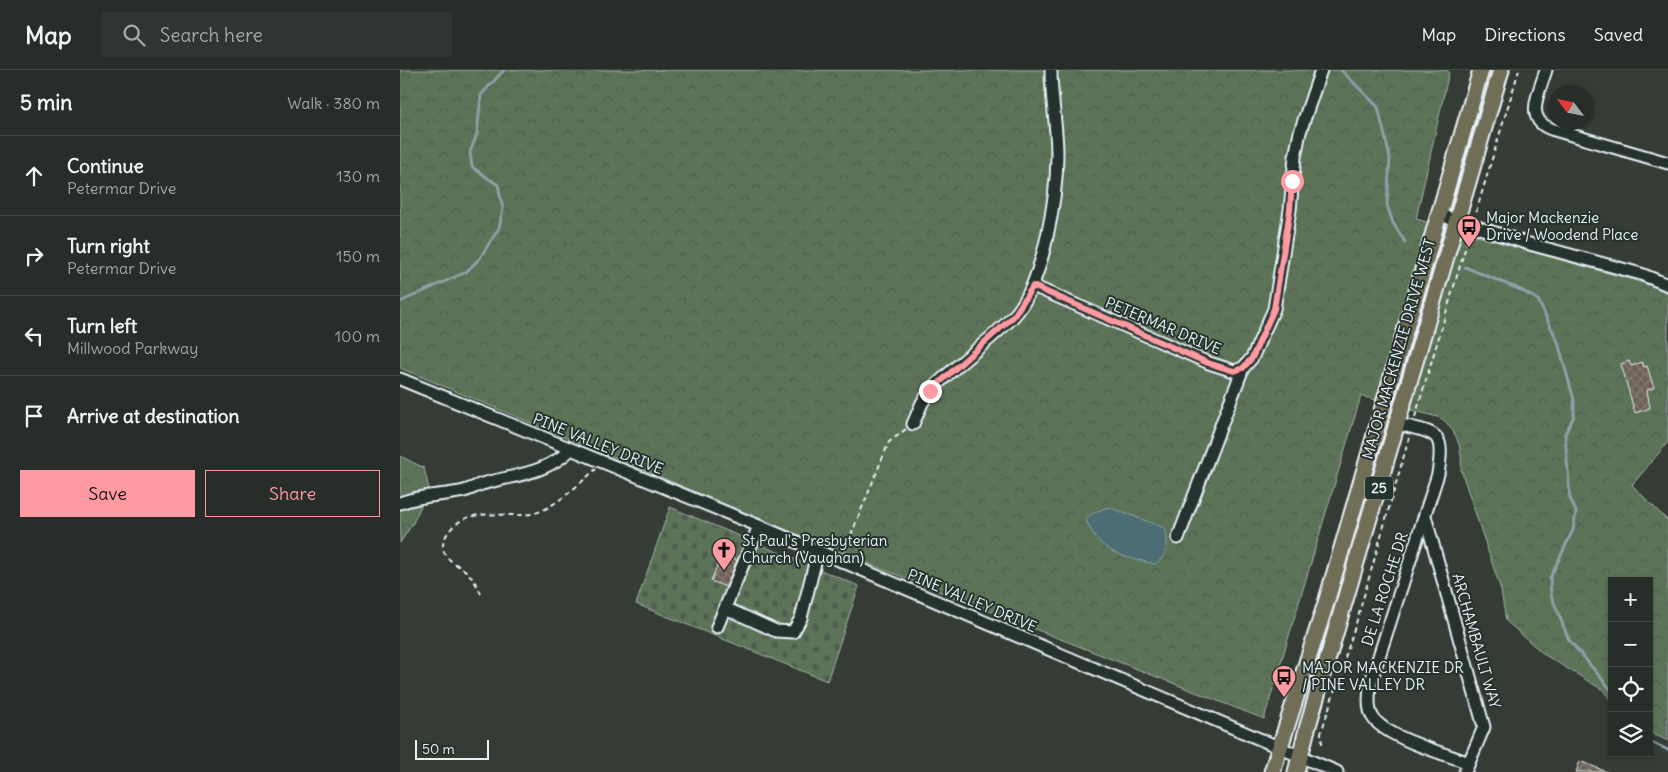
<!DOCTYPE html>
<meta charset="utf-8">
<style>
:root{--surface:#272d28;--page:#2f3530;--text:#f1f3f6;--muted:#a4a8a8;--line:#434945;--accent:#ff9aa2}
body{margin:0;font-family:Delius,sans-serif;background:var(--page);color:var(--text)}
.controls{position:absolute;right:15px;bottom:15px;display:grid;overflow:hidden;border-radius:0px;box-shadow:0 1px 4px #0004}
.controls button{width:45px;height:45px;display:grid;place-items:center;padding:0;border:0;border-bottom:1px solid var(--line);background:var(--surface);color:var(--text);font:25px sans-serif}
.compass{position:absolute;left:1148px;top:15px;width:45px;height:45px;border-radius:50%;background:var(--surface);box-shadow:0 1px 4px #0004;rotate:302deg}
.scale{position:absolute;left:15px;bottom:12px;width:74px;box-sizing:border-box;padding-left:5px;border:2px solid #e8f1f8;border-top:0;font-size:14px;line-height:18px;white-space:nowrap;color:#e8f1f8;-webkit-text-stroke:4px #26332d;paint-order:stroke}
.stop{position:absolute;width:15px;height:15px;margin:-11px;border:4px solid #ff9aa2;border-radius:50%;background:#fff}
.stop.end{background:#ff9aa2;border-color:#fff;box-shadow:0 1px 5px #0008}
.list{margin:0;padding:0;list-style:none}
h2{display:flex;justify-content:space-between;align-items:center;height:65px;margin:0;padding:0 20px;font-size:21px}
h2 small{font-size:16px;font-weight:400;color:var(--muted)}
.list li{display:grid;grid-template-columns:32px 1fr auto;gap:15px;align-items:center;box-sizing:border-box;height:80px;padding:0 20px;border-top:1px solid var(--line)}
.list b{display:block;font-size:19px;white-space:nowrap}
.list p{margin:0;font-size:16px;white-space:nowrap;color:var(--muted)}
.list em{font-size:16px;font-style:normal;color:var(--muted)}
.actions{display:flex;gap:10px;padding:15px 20px}
.actions a{flex:1;padding:11px 0;border:1px solid var(--accent);border-radius:0px;text-align:center;font-size:18px;color:var(--accent)}
.actions .main{background:var(--accent);color:#111}
.icon{flex:none;width:28px;height:28px;fill:none;stroke:currentColor;stroke-width:2;stroke-linecap:round;stroke-linejoin:round}
.map{position:relative;flex:none;width:1268px;height:702px;overflow:hidden}
header{display:flex;align-items:center;gap:30px;box-sizing:border-box;height:70px;padding:0 25px;background:var(--surface);border-bottom:1px solid var(--line)}
header strong{font-size:24px}
nav{display:flex;gap:28px;margin-inline-start:auto;font-size:18px}
.search{width:350px;height:45px;background:var(--page);display:flex;align-items:center;gap:12px;box-sizing:border-box;padding:0 18px;border-radius:0px;color:var(--muted);font-size:19px}
main{display:flex}
aside{flex:1;background:var(--surface)}
.map>svg:first-child{display:block}
</style>
<header>
<strong>Map</strong>
<div class="search"><svg class="icon" aria-label="search" viewBox="0 0 24 24"><circle cx="10" cy="10" r="6"/><path d="M15 15l6 6"/></svg>Search here</div>
<nav><a>Map</a><a>Directions</a><a>Saved</a></nav>
</header>
<main>
<aside>
<h2>5 min<small>Walk · 380 m</small></h2>
<ul class="list">
<li><svg class="icon" aria-label="ahead" viewBox="0 0 24 24"><path d="M12 20V5M6 11l6-6 6 6"/></svg><div><b>Continue</b><p>Petermar Drive</p></div><em>130 m</em></li>
<li><svg class="icon" aria-label="right" viewBox="0 0 24 24"><path d="M7 20v-9h11M14 6l5 5-5 5"/></svg><div><b>Turn right</b><p>Petermar Drive</p></div><em>150 m</em></li>
<li><svg class="icon" aria-label="left" viewBox="0 0 24 24"><path d="M17 20v-9H6M10 6l-5 5 5 5"/></svg><div><b>Turn left</b><p>Millwood Parkway</p></div><em>100 m</em></li>
<li><svg class="icon" aria-label="arrive" viewBox="0 0 24 24"><path d="M6 21V4h12l-3 4 3 4H6"/></svg><div><b>Arrive at destination</b></div></li>
</ul>
<div class="actions"><a class="main">Save</a><a>Share</a></div>
</aside>
<div class="map">
<svg width="1268" height="702" viewBox="0 0 1268 702">
<defs>
<pattern id="forest-crowns" width="20" height="18" patternUnits="userSpaceOnUse" patternTransform="scale(1.25)"><rect width="20" height="18" fill="#5c7358"/><path d="M2 6a3 3 0 1 1 6 0M12 15a3 3 0 1 1 6 0" fill="none" stroke="#505b50"/></pattern>
<pattern id="cemetery-stones" width="16" height="16" patternUnits="userSpaceOnUse" patternTransform="scale(1.25)"><rect width="16" height="16" fill="#5c7358"/><path d="M2 7V4a2 2 0 0 1 4 0v3zM10 15v-3a2 2 0 0 1 4 0v3z" fill="#505b50"/></pattern>
<pattern id="building-cross-hatch" width="8" height="8" patternUnits="userSpaceOnUse" patternTransform="scale(1.25)"><rect width="8" height="8" fill="#6d6257"/><path d="M0 0l8 8M0 8l8-8" fill="none" stroke="#827970"/></pattern>
</defs>
<rect width="100%" height="100%" fill="#343c35"/>
<filter id="ink" filterUnits="userSpaceOnUse"><feTurbulence type="fractalNoise" baseFrequency=".02" numOctaves="2"/><feDisplacementMap in="SourceGraphic" scale="10" xChannelSelector="R" yChannelSelector="G"/><feConvolveMatrix kernelMatrix="1 2 1 2 8 2 1 2 1" color-interpolation-filters="sRGB"/></filter>
<g filter="url(#ink)">
<path fill="url(#forest-crowns)" stroke="#a2b2a8" d="M 0,0 L 1047,0 L 1049,2 L 1016,149 L 1233,210 L 1263,219 L 1268,223 L 1268,372 L 1232,415 L 1268,451 L 1268,671 L 1249,662 L 1249,511 L 1212,511 L 1212,632 L 1203,620 L 1145,585 L 1106,551 L 1101,520 L 1061,400 C 1063,380 1057,360 1041,348 L 961,326 L 864,649 L 444,484 L 0,298 Z
M 0,386 L 24,398 L 29,419 L 13,453 L 0,473 Z"/>
<path fill="url(#cemetery-stones)" stroke="#a2b2a8" d="M 270,437 L 459,516 L 427,611 L 236,534 Z"/>
<path fill="#4c6d73" stroke="#8aa2a8" d="M 708,437 L 765,458 C 769,471 768,487 755,494 C 722,486 701,485 686,450 L 691,444 Z"/>
<g fill="none" stroke-linecap="round" stroke-linejoin="round">
<path stroke="#8aa2a8" stroke-width="3" d="M 941,0 L 978,37 L 990,88 L 987,135 L 993,153 L 1005,172
M 1065,197 L 1121,220 L 1138,230 L 1158,272 L 1174,330 L 1174,346 L 1165,364 L 1170,428 L 1176,442 L 1173,460 L 1150,508 L 1151,525 L 1169,570 L 1212,621
M 0,232 L 66,202 L 80,188 L 99,158 L 103,139 L 98,115 L 72,97 L 70,82 L 77,64 L 81,25 L 104,0
M 1249,671 L 1268,680"/>
</g>
<path fill="url(#building-cross-hatch)" stroke="#e8f1f8" d="M 1229,291 L 1231,296 L 1242,292 L 1244,297 L 1247,296 L 1254,318 L 1247,320 L 1250,338 L 1235,343 L 1221,294 Z
M 322,484 L 337,490 L 326,517 L 311,511 Z
M 1180,691 L 1207,702 L 1176,702 Z"/>
<g fill="none" stroke-linecap="round" stroke-linejoin="round">
<defs>
<path id="minor" d="M 1146,0 C 1140,21 1123,49 1151,59 L 1268,93
M 1037,144 L 1126,173 L 1241,204 L 1268,215
M 633,216 L 809,293 L 834,301 L 843,298 L 852,288 L 874,239 L 890,140 L 895,87 L 900,62 L 921,0
M 0,309 L 359,456 L 937,702
M 513,354 L 522,333 L 530,321 C 556,295 587,273 613,247 C 643,216 657,127 657,84 C 657,56 651,28 651,0
M 998,354 C 1037,364 1045,360 1038,404 L 971,611 C 969,622 967,636 972,646 C 983,667 1046,684 1069,693
M 0,433 C 24,424 42,426 64,421 C 71,419 76,416 82,414 C 114,405 146,404 171,379
M 1025,446 L 1084,657 L 1065,702
M 778,468 L 843,298
M 325,538 L 376,561 L 393,562 L 401,548 L 418,481
M 317,557 L 359,456"/>
<path id="major" d="M 872,702 L 926,533 L 1081,0
M 896,702 L 907,659 C 973,440 1035,219 1101,0"/>
</defs>
<use href="#minor" stroke="#e8f1f8" stroke-width="15"/>
<use href="#major" stroke="#e8f1f8" stroke-width="19"/>
<path stroke="#e8f1f8" stroke-width="2" stroke-dasharray="5 4" stroke-linecap="butt" d="M 1076,142 L 1119,0
M 1015,347 L 1068,169
M 444,482 L 489,372 L 506,359
M 81,524 C 78,517 74,510 69,504 C 62,496 44,491 43,478 C 42,472 46,465 50,460 C 73,432 112,453 141,441 C 162,431 179,414 196,399
M 922,674 L 921,663 L 957,550 L 1009,368"/>
<use href="#minor" stroke="#26332d" stroke-width="11"/>
<use href="#major" stroke="#716e59" stroke-width="15"/>
</g>
</g>
<g fill="none" stroke-linecap="round" stroke-linejoin="round" filter="url(#ink)">
<path stroke="#ff9aa2" stroke-width="6" d="M 530,321 L 614,246 L 633,216 L 808,293 L 834,301 L 843,298 L 852,288 L 874,239 L 890,140 L 892,111"/>
</g>
<defs>
<symbol id="bus-pin" viewBox="-11 -11 22 30"><path d="M0 17L-7.5 6A9.5 9.5 0 1 1 7.5 6Z" fill="#ff9aa2" stroke="#26332d"/><path d="M-5-6H5V4H4V6H2V4H-2V6H-4V4H-5ZM-3.5-4V0h7V-4ZM-3.5 1.2v1.5H-2V1.2ZM2 1.2v1.5H3.5V1.2Z" fill="#111"/></symbol>
<symbol id="church-pin" viewBox="-11 -11 22 30"><path d="M0 17L-7.5 6A9.5 9.5 0 1 1 7.5 6Z" fill="#ff9aa2" stroke="#26332d"/><path d="M-1.2-6h2.4v3.5h3.3v2.4h-3.3V6h-2.4V-.1h-3.3v-2.4h3.3Z" fill="#111"/></symbol>
</defs>
<g fill-rule="evenodd">
<use href="#bus-pin" x="1055" y="143" width="28" height="38"/>
<use href="#church-pin" x="310" y="466" width="28" height="38"/>
<use href="#bus-pin" x="870" y="593" width="28" height="38"/>
</g>
<g text-anchor="middle" stroke-width="4" stroke-linejoin="round" paint-order="stroke">
<rect fill="#26332d" stroke="#aeb8bb" stroke-width="1" x="965" y="406.5" width="28" height="23" rx="4"/>
<g font-size="14" font-weight="bold" fill="#e8f1f8">
<text x="979" y="423">25</text>
</g>
<g font-size="15" fill="#e8f1f8" stroke="#26332d" text-anchor="start">
<text x="1086" y="153">Major Mackenzie<tspan x="1086" dy="17">Drive / Woodend Place</tspan></text>
<text x="342" y="476">St Paul's Presbyterian<tspan x="342" dy="17">Church (Vaughan)</tspan></text>
<text x="902" y="603">MAJOR MACKENZIE DR<tspan x="902" dy="17">/ PINE VALLEY DR</tspan></text>
</g>
<g font-size="15" fill="#e8f1f8" stroke="#26332d">
<text transform="translate(763 256) rotate(23)" y="5">PETERMAR DRIVE</text>
<text transform="translate(999 279) rotate(-74)" y="5">MAJOR MACKENZIE DRIVE WEST</text>
<text transform="translate(198 374) rotate(22)" y="5">PINE VALLEY DRIVE</text>
<text transform="translate(985 519) rotate(-72)" y="5">DE LA ROCHE DR</text>
<text transform="translate(572 531) rotate(23)" y="5">PINE VALLEY DRIVE</text>
<text transform="translate(1076 571) rotate(74)" y="5">ARCHAMBAULT WAY</text>
</g>
</g>
</svg>
<div class="controls">
<button>+</button>
<button>−</button>
<button><svg class="icon" aria-label="locate" viewBox="0 0 24 24"><circle cx="12" cy="12" r="6"/><path d="M12 2v4M12 18v4M2 12h4M18 12h4"/></svg></button>
<button><svg class="icon" aria-label="layers" viewBox="0 0 24 24"><path d="M12 4l9 5-9 5-9-5zM3 14l9 5 9-5"/></svg></button>
</div>
<svg class="compass" viewBox="-18 -18 36 36"><path d="M0-13l5 13h-10z" fill="#e53935"/><path d="M0 13l5-13h-10z" fill="#a4a8a8"/></svg>
<div class="scale">50 m</div>
<div class="stop" style="left:892px;top:111px"></div>
<div class="stop end" style="left:530px;top:321px"></div>
</div>
</main>
